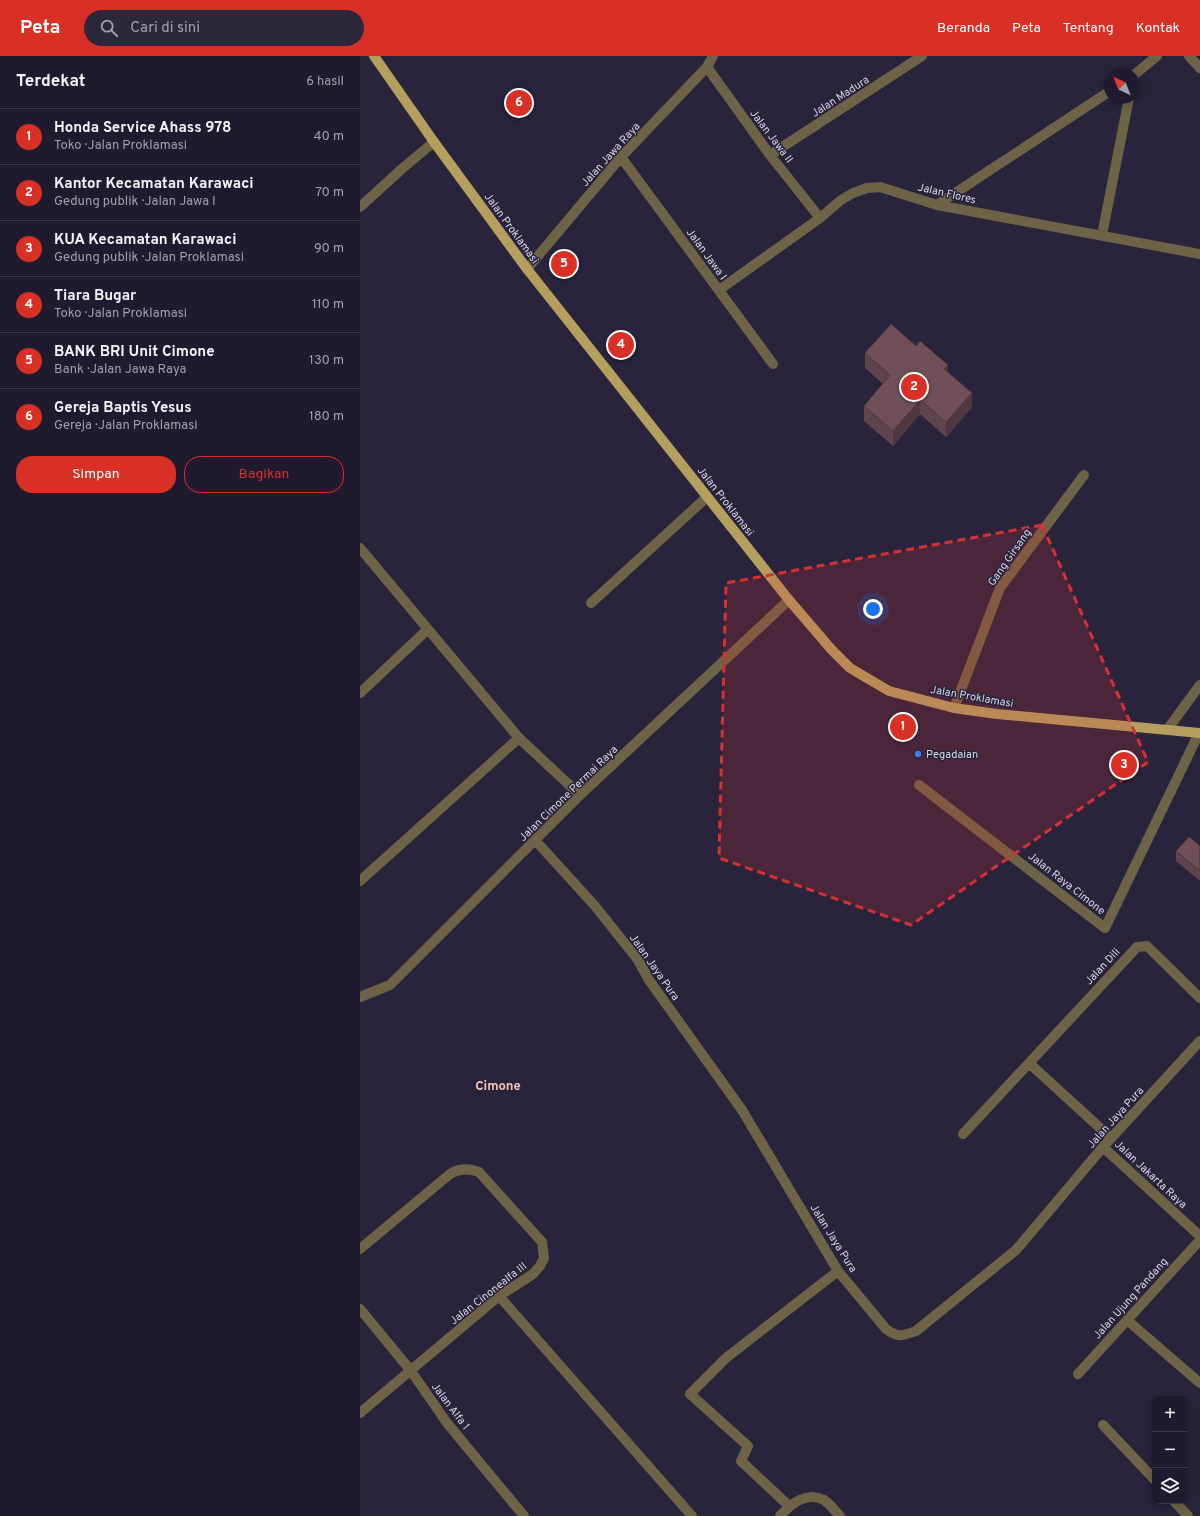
<!DOCTYPE html>
<html lang="id">
<meta charset="utf-8">
<style>
:root{--surface:#1f1a2d;--page:#2c2739;--text:#f1f3f6;--muted:#a1a1aa;--line:#3c3849;--accent:#d93025}
body{margin:0;font-family:Overpass,sans-serif;background:var(--page);color:var(--text)}
.controls{position:absolute;right:12px;bottom:12px;display:grid;overflow:hidden;border-radius:8px;box-shadow:0 2px 10px #0003}
.controls button{width:36px;height:36px;display:grid;place-items:center;padding:0;border:0;border-bottom:1px solid var(--line);background:var(--surface);color:var(--text);font:20px sans-serif}
.compass{position:absolute;left:744px;top:12px;width:36px;height:36px;border-radius:50%;background:var(--surface);box-shadow:0 2px 10px #0003;rotate:317deg}
.you{position:absolute;left:513px;top:553px;width:14px;height:14px;margin:-10px;border:3px solid #fff;border-radius:50%;background:#1a73e8;box-shadow:0 0 0 6px #1a73e833}
.badge{display:grid;place-items:center;width:26px;height:26px;border-radius:50%;background:var(--accent);color:#fff;font-size:13px;font-weight:700}
.pin{position:absolute;translate:-50% -50%;border:2px solid #fff;box-shadow:0 1px 4px #0006}
.list{margin:0;padding:0;list-style:none}
h2{display:flex;justify-content:space-between;align-items:center;height:52px;margin:0;padding:0 16px;font-size:17px}
h2 small{font-size:13px;font-weight:400;color:var(--muted)}
.list li{display:grid;grid-template-columns:26px 1fr auto;gap:12px;align-items:center;box-sizing:border-box;height:56px;padding:0 16px;border-top:1px solid var(--line)}
.list b{display:block;font-size:15px;white-space:nowrap}
.list p{margin:0;font-size:13px;white-space:nowrap;color:var(--muted)}
.list em{font-size:13px;font-style:normal;color:var(--muted)}
.actions{display:flex;gap:8px;padding:12px 16px}
.actions a{flex:1;padding:9px 0;border:1px solid var(--accent);border-radius:16px;text-align:center;font-size:14px;color:var(--accent)}
.actions .main{background:var(--accent);color:#fff}
.icon{flex:none;width:22px;height:22px;fill:none;stroke:currentColor;stroke-width:2;stroke-linecap:round;stroke-linejoin:round}
.map{position:relative;flex:none;width:840px;height:1460px;overflow:hidden}
header{display:flex;align-items:center;gap:24px;box-sizing:border-box;height:56px;padding:0 20px;background:var(--accent);color:#fff}
header strong{font-size:19px}
nav{display:flex;gap:22px;margin-inline-start:auto;font-size:14px}
.search{width:280px;height:36px;background:var(--page);display:flex;align-items:center;gap:10px;box-sizing:border-box;padding:0 14px;border-radius:22px;color:var(--muted);font-size:15px}
main{display:flex}
aside{flex:1;background:var(--surface)}
.map>svg:first-child{display:block}
</style>
<header>
<strong>Peta</strong>
<div class="search"><svg class="icon" aria-label="search" viewBox="0 0 24 24"><circle cx="10" cy="10" r="6"/><path d="M15 15l6 6"/></svg>Cari di sini</div>
<nav><a>Beranda</a><a>Peta</a><a>Tentang</a><a>Kontak</a></nav>
</header>
<main>
<aside>
<h2>Terdekat<small>6 hasil</small></h2>
<ul class="list">
<li><span class="badge">1</span><div><b>Honda Service Ahass 978</b><p>Toko · Jalan Proklamasi</p></div><em>40 m</em></li>
<li><span class="badge">2</span><div><b>Kantor Kecamatan Karawaci</b><p>Gedung publik · Jalan Jawa I</p></div><em>70 m</em></li>
<li><span class="badge">3</span><div><b>KUA Kecamatan Karawaci</b><p>Gedung publik · Jalan Proklamasi</p></div><em>90 m</em></li>
<li><span class="badge">4</span><div><b>Tiara Bugar</b><p>Toko · Jalan Proklamasi</p></div><em>110 m</em></li>
<li><span class="badge">5</span><div><b>BANK BRI Unit Cimone</b><p>Bank · Jalan Jawa Raya</p></div><em>130 m</em></li>
<li><span class="badge">6</span><div><b>Gereja Baptis Yesus</b><p>Gereja · Jalan Proklamasi</p></div><em>180 m</em></li>
</ul>
<div class="actions"><a class="main">Simpan</a><a>Bagikan</a></div>
</aside>
<div class="map">
<svg width="840" height="1460" viewBox="0 0 840 1460">
<rect width="100%" height="100%" fill="#29233c"/>
<g fill="none" stroke-linecap="round" stroke-linejoin="round">
<path stroke="#6e6346" stroke-width="10" d="M 829,0 L 840,12
M 347,11 L 410,99 L 460,162
M 774,19 L 797,0
M 410,99 L 562,0
M 261,101 L 413,308
M 577,149 L 750,35
M 0,151 L 44,111 L 74,86
M 742,179 L 769,42
M 167,213 L 261,101 L 347,11 L 353,0
M 359,234 L 460,162 L 481,144 L 493,137 L 507,132 L 520,131 L 577,149 L 840,198
M 0,492 L 159,682 L 220,739
M 231,547 L 347,441
M 0,637 L 67,574
M 594,652 L 640,532 L 724,419
M 807,674 L 840,629
M 559,729 L 745,872 L 839,677
M 175,784 L 235,850 L 278,904 L 289,924 L 382,1054 L 478,1215 L 526,1273 C 538,1282 542,1280 556,1275 L 656,1194 L 743,1091 L 840,985
M 0,825 L 159,682
M 0,941 L 30,929 L 220,739 L 429,544
M 669,1007 L 751,1082
M 603,1078 L 777,891 L 787,890 L 840,942
M 743,1091 L 840,1180
M 0,1193 L 90,1118 C 100,1112 109,1112 119,1116 L 182,1186 L 184,1202 L 180,1210 L 173,1218 L 139,1240 L 0,1357
M 139,1240 L 332,1460
M 0,1253 L 51,1315 L 87,1367 L 164,1460
M 767,1264 L 840,1327
M 718,1318 L 840,1184
M 743,1369 L 795,1424
M 814,1445 L 828,1460
M 429,1450 L 381,1405 L 388,1390 L 330,1338 L 366,1302 L 478,1215
M 420,1460 C 431,1448 446,1435 464,1444 C 470,1448 475,1455 480,1460"/>
<path stroke="#b49f5f" stroke-width="10" d="M 14,0 L 74,86 L 167,213 L 429,544 L 471,593 L 490,612 L 529,635 L 594,652 L 637,658 L 840,677"/>
</g>
<path fill="#60444d" d="M 505,297 L 588,316 L 612,351 L 586,381 L 560,358 L 533,390 L 504,365 L 504,350 L 523,328 L 505,312 Z
M 840,790 L 840,825 L 816,805 L 816,795 Z"/>
<path fill="#4e373e" d="M 588,309 L 588,323 L 584,313 Z
M 612,337 L 612,351 L 586,381 L 586,366 Z
M 560,344 L 560,358 L 533,390 L 533,375 Z"/>
<path fill="#704f59" stroke="#4e373e" d="M 531,268 L 556,290 L 560,285 L 588,309 L 584,313 L 612,337 L 586,366 L 560,344 L 533,375 L 504,350 L 530,319 L 505,297 Z
M 829,781 L 840,790 L 840,815 L 816,795 Z"/>
<path fill="#d63132" fill-opacity="0.2" stroke="#d63132" stroke-width="3" stroke-dasharray="8 5" stroke-linejoin="round" d="M 682,469 L 788,706 L 551,869 L 359,802 L 366,527 Z"/>
<circle fill="#3f7fe0" stroke="#29233c" stroke-width="1.5" cx="558" cy="698" r="4"/>
<g text-anchor="middle" stroke-width="3" stroke-linejoin="round" paint-order="stroke">
<g font-size="11" fill="#dad7e7" stroke="#29233c">
<text transform="translate(480 40) rotate(-33)" y="4">Jalan Madura</text>
<text transform="translate(412 80) rotate(53)" y="4">Jalan Jawa II</text>
<text transform="translate(250 98) rotate(-48)" y="4">Jalan Jawa Raya</text>
<text transform="translate(587 137) rotate(13)" y="4">Jalan Flores</text>
<text transform="translate(152 172) rotate(54)" y="4">Jalan Proklamasi</text>
<text transform="translate(347 198) rotate(54)" y="4">Jalan Jawa I</text>
<text transform="translate(366 445) rotate(52)" y="4">Jalan Proklamasi</text>
<text transform="translate(649 501) rotate(-55)" y="4">Gang Girsang</text>
<text transform="translate(612 640) rotate(10)" y="4">Jalan Proklamasi</text>
<text transform="translate(208 737) rotate(-44)" y="4">Jalan Cimone Permai Raya</text>
<text transform="translate(707 827) rotate(38)" y="4">Jalan Raya Cimone</text>
<text transform="translate(742 910) rotate(-47)" y="4">Jalan Dili</text>
<text transform="translate(295 911) rotate(55)" y="4">Jalan Jaya Pura</text>
<text transform="translate(755 1061) rotate(-48)" y="4">Jalan Jaya Pura</text>
<text transform="translate(791 1118) rotate(43)" y="4">Jalan Jakarta Raya</text>
<text transform="translate(474 1182) rotate(58)" y="4">Jalan Jaya Pura</text>
<text transform="translate(128 1237) rotate(-38)" y="4">Jalan Cinonealfa III</text>
<text transform="translate(770 1242) rotate(-48)" y="4">Jalan Ujung Pandang</text>
<text transform="translate(91 1350) rotate(53)" y="4">Jalan Alfa 1</text>
</g>
<g font-size="11" fill="#dad7e7" stroke="#29233c" text-anchor="start">
<text x="566" y="702">Pegadaian</text>
</g>
<g font-size="13" font-weight="bold" fill="#f7c5b9" stroke="#29233c">
<text x="138" y="1034">Cimone</text>
</g>
</g>
</svg>
<div class="controls">
<button>+</button>
<button>−</button>
<button><svg class="icon" aria-label="layers" viewBox="0 0 24 24"><path d="M12 4l9 5-9 5-9-5zM3 14l9 5 9-5"/></svg></button>
</div>
<svg class="compass" viewBox="-18 -18 36 36"><path d="M0-13l5 13h-10z" fill="#e53935"/><path d="M0 13l5-13h-10z" fill="#a1a1aa"/></svg>
<div class="you"></div>
<div class="pin badge" style="left:543px;top:671px">1</div>
<div class="pin badge" style="left:554px;top:331px">2</div>
<div class="pin badge" style="left:764px;top:709px">3</div>
<div class="pin badge" style="left:261px;top:289px">4</div>
<div class="pin badge" style="left:204px;top:208px">5</div>
<div class="pin badge" style="left:159px;top:47px">6</div>
</div>
</main>
